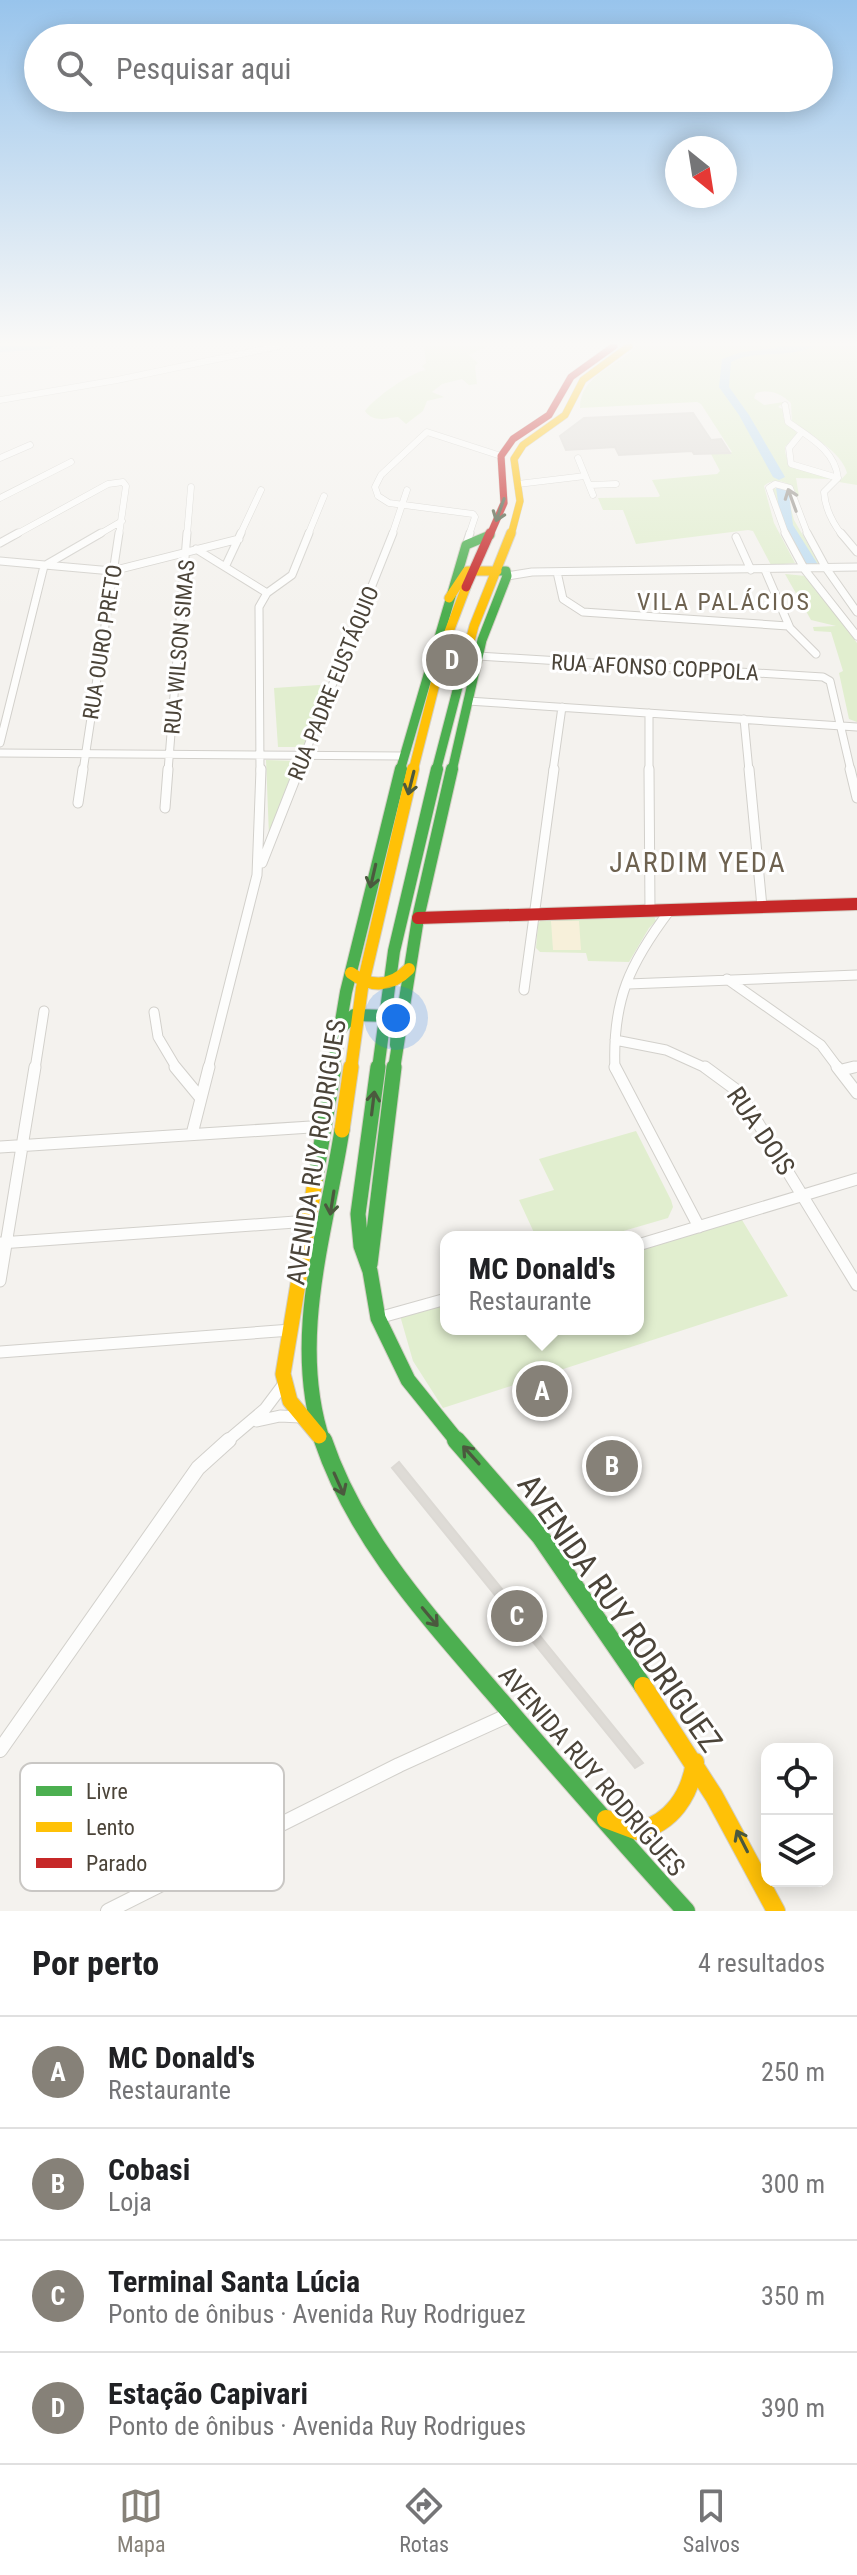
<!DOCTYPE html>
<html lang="pt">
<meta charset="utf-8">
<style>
:root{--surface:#fff;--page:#f2f2f2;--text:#202124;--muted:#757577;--line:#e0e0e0;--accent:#868178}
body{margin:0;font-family:"Roboto Condensed",sans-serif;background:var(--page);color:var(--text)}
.controls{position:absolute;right:24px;bottom:24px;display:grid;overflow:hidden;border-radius:16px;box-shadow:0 4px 20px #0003}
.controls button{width:72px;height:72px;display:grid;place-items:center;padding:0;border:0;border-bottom:2px solid var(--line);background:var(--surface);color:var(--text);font:40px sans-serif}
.compass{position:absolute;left:665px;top:136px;width:72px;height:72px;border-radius:50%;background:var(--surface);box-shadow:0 4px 20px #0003;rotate:150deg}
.you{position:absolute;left:396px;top:1018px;width:28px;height:28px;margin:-20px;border:6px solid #fff;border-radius:50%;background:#1a73e8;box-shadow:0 0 0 12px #1a73e833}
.badge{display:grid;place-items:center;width:52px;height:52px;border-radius:50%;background:var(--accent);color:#fff;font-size:26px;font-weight:700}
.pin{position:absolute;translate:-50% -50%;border:4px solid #fff;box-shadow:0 2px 8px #0006}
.popup{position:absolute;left:440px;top:1231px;width:204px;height:104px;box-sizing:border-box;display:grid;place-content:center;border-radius:16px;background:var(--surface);filter:drop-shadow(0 2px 6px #0005);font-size:26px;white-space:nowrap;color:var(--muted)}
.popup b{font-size:30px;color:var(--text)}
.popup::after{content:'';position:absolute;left:50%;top:100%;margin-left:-16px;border:16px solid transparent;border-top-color:var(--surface)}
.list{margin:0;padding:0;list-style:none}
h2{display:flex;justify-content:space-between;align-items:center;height:104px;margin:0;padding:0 32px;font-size:34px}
h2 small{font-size:26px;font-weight:400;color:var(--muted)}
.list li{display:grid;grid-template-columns:52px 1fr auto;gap:24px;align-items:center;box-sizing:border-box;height:112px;padding:0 32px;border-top:2px solid var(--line)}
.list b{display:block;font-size:30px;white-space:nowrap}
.list p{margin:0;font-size:26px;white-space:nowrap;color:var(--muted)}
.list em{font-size:26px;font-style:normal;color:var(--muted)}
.icon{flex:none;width:44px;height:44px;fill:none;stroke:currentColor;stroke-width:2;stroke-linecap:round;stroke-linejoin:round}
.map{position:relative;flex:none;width:857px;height:1911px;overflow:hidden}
.search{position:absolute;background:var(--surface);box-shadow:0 4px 20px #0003;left:24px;right:24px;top:24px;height:88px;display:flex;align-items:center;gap:20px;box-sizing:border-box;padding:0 28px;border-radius:44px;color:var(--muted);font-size:30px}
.sheet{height:552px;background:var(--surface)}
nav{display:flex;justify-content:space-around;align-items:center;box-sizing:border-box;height:112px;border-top:2px solid var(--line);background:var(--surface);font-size:22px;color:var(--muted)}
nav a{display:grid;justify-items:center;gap:4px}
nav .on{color:var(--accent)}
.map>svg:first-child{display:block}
</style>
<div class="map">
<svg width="857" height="1911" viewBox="0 0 857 1911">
<rect width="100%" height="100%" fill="#f4f2ee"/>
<path fill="#e1eecf" d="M 424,346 L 487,346 L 469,355 L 478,363 L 475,366 L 477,384 L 469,385 L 462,379 L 442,384 L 432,392 L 444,397 L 427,401 L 423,411 L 406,424 L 398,417 C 387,418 373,423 365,411 C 374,398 411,372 426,370 L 422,366 L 426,363 Z
M 637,346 L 857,346 L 857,485 L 839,482 L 847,473 C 842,452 809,434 792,422 L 791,403 C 780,393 771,389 756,393 L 754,398 L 764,405 L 784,402 L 778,407 L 785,410 L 783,417 L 797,433 L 785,447 C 785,477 813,467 832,479 L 796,478 L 799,496 L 795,496 L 794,489 C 786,480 772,478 764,486 L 774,523 L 795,563 L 771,565 L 753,531 L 748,530 L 636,544 L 623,510 L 603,510 L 598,498 L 658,497 L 660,496 L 652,480 L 717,474 L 720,471 L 711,454 L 732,452 L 701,404 L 697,402 L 580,408 C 580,375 617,367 637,346 Z
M 778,488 L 786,490 L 794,520 L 819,563 L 808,564 L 787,531 L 773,489 Z
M 785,574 L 806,576 L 857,643 L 857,722 L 849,719 L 839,673 L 843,671 L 831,632 L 814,631 L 813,627 L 836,626 L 811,620 Z
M 334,684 L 311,747 L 278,747 L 274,688 Z
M 266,760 L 296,761 L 269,836 Z
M 654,916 L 656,921 L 649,928 L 629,962 L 588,961 L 586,953 L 540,952 L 536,948 L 538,924 L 542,919 Z
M 636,1131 L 671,1200 L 673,1207 L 668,1218 L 603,1237 L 536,1237 L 519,1200 L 554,1190 L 539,1159 Z
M 739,1215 L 788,1296 L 443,1408 L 413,1361 L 399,1312 L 446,1299 L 446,1329 L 638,1329 L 638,1244 Z"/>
<path fill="#f7f0da" d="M 551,921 L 579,921 L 581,950 L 553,950 Z"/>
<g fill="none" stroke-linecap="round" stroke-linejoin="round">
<path fill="#c0ddf1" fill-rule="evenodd" d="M 0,346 L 55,346 L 50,349 L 0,352 Z
M 789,346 L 814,346 C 790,359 756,349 731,362 L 729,387 L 749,415 L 785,477 L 779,480 L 773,477 L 739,415 L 719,387 L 722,359 L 742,352 Z
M 782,483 L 788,487 L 793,525 L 817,563 L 816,566 L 806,566 L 781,525 L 776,487 Z"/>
</g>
<path fill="#dedbd6" stroke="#dcd9d4" stroke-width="2" d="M 693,413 L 711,440 L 721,439 L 730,453 L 694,454 L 692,451 L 619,455 L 615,447 L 566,450 L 560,436 L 584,418 Z
M 399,1462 L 643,1763 L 635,1768 L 392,1468 Z"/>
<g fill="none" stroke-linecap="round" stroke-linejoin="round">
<defs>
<path id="street-far4" d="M 0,400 L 117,380 L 279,346
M 785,405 L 788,422 C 809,437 835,450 838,478 L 824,492 C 825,509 832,522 842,535
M 802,432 L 789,448 L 791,464 L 838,478
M 0,458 L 30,445
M 578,458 L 593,495
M 518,484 L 585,476
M 590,485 L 616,484
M 0,498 L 71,462
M 15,535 L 108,484 L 123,482 L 126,486 L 119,535
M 98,535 L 122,521
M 187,535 L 191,487
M 240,535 L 261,490
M 308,535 L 324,496
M 392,535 L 407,490
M 469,535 L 475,517 L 473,514 L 389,503 L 378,496 L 375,487 L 381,475 L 427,432 L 501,456
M 786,535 L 769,488 L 775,484 L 790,488 L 808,535"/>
<path id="street-far3" d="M 785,533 L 805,570 L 857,636
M 807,533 L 826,568 L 857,612
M 841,533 L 857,552
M 736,537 L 751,570
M 0,543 L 18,533
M 466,545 L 470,533
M 196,549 L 267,593
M 0,561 L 112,571 L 239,539
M 226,565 L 241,533
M 765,570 L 790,628 L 816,654
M 557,572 L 563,599 L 583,612 L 788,626
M 507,576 L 532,572 L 857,567
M 478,656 L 823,677 L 830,681 L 851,771
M 468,701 L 857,727
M 649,713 L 649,771
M 744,719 L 749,771
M 0,743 L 44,566 L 101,533
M 0,753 L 404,756
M 83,771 L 119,533
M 168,771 L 187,533
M 260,771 L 259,607 L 267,593 L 292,575 L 309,533
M 298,771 L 393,533
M 553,771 L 562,707"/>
<path id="street-far2" d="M 649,769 L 650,911
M 749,769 L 762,907
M 850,769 L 857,798
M 78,803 L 83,769
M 165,808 L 168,769
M 262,863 L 299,769
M 727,979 L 821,1045 L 839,1069
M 628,984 L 857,975
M 524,990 L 554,769
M 154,1012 L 158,1037 L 177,1069
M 615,1040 L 666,1050 L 708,1069
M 35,1069 L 44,1011
M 208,1069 L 257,875 L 261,769
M 615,1069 C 612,1000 630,963 670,910
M 847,1069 L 857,1066"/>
<path id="street-far1" d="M 175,1067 L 199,1096
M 615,1067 L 699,1227
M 705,1067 L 739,1092 L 857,1285
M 837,1067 L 857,1093
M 842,1070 L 854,1067
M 192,1134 L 209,1067
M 0,1147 L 326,1126
M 0,1243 L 309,1221
M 638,1245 L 857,1179
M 0,1281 L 35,1067
M 378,1318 L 446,1299
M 0,1352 L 291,1330
M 257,1421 L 280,1416 L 300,1417
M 226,1442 L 265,1409 L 283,1385"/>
<path id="street" d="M 0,1750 L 198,1468 L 229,1440
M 108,1911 L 399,1765 L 511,1714"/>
<path id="fast-far3" d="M 400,771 L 466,545 L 490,535
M 436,771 L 459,683
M 452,771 L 482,640 L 507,576 L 506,571 L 497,571"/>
<path id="fast-far2" d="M 340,1029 L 354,1015 L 389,1016 L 397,1025 L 396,1045
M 333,1069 L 346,992 L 401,769
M 378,1069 L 394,951 L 437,769
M 394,1069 L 418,918 L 452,769"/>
<path id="fast-far1" d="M 378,1067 L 358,1214 L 361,1246 L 370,1271 L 378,1318 L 408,1380 L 458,1442
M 315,1182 L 334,1067
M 370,1264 L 394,1067
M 323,1442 C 289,1340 326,1232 342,1130"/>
<path id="fast" d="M 323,1440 C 356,1538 426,1614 492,1691 C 556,1765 620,1839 686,1911
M 456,1440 L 540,1536 L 643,1686"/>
<path id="slow-far4" d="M 511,535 L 520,501 L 514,459 L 523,445 L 565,415 L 583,380 L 629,346"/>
<path id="slow-far3" d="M 449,598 L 467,571 L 497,571
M 459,683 L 474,626 L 511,533
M 413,771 L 447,637 L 466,587"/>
<path id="slow-far2" d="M 351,973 C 371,988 391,987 409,969
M 351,1069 L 362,988 L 413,769"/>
<path id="slow-far1" d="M 342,1130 L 351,1067
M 315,1182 L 283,1374 L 290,1401 L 319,1436"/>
<path id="slow" d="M 643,1686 L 714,1796 L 776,1911
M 606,1819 L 638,1831 C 672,1823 690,1795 695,1762"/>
<path id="jam-far2" d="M 490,535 L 504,503 L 501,456 L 513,439 L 549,415 L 571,377 L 614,346"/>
<path id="jam-far1" d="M 466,587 L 490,533"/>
<path id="jam" d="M 418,918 L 857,904"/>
</defs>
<use href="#street-far4" stroke="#d2d0cb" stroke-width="7"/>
<use href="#street-far3" stroke="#d2d0cb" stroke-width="9"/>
<use href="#street-far2" stroke="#d2d0cb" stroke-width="11"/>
<use href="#street-far1" stroke="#d2d0cb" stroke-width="13"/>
<use href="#street" stroke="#d2d0cb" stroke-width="16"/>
<use href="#fast-far3" stroke="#d3cfc5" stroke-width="11"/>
<use href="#fast-far2" stroke="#d3cfc5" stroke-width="14"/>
<use href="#fast-far1" stroke="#d3cfc5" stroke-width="17"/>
<use href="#fast" stroke="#d3cfc5" stroke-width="20"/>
<use href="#slow-far4" stroke="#d3cfc5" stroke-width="8"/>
<use href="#slow-far3" stroke="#d3cfc5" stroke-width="11"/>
<use href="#slow-far2" stroke="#d3cfc5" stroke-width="14"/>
<use href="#slow-far1" stroke="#d3cfc5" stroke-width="17"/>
<use href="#slow" stroke="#d3cfc5" stroke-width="20"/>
<use href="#jam-far2" stroke="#d3cfc5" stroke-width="8"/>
<use href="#jam-far1" stroke="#d3cfc5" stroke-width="11"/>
<use href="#jam" stroke="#d3cfc5" stroke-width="14"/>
<use href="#street-far4" stroke="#fdfdfc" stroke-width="6"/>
<use href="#street-far3" stroke="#fdfdfc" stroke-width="7"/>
<use href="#street-far2" stroke="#fdfdfc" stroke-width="9"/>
<use href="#street-far1" stroke="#fdfdfc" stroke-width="11"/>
<use href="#street" stroke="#fdfdfc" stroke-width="14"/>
<use href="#fast-far3" stroke="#4caf50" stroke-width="9"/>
<use href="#fast-far2" stroke="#4caf50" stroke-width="12"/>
<use href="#fast-far1" stroke="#4caf50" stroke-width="15"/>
<use href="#fast" stroke="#4caf50" stroke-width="18"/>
<use href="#slow-far4" stroke="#ffc107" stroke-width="7"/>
<use href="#slow-far3" stroke="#ffc107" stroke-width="9"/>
<use href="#slow-far2" stroke="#ffc107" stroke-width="12"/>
<use href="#slow-far1" stroke="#ffc107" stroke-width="15"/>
<use href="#slow" stroke="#ffc107" stroke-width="18"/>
<use href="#jam-far2" stroke="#c62828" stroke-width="7"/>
<use href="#jam-far1" stroke="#c62828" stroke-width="9"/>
<use href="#jam" stroke="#c62828" stroke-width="12"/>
</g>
<defs><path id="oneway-shaft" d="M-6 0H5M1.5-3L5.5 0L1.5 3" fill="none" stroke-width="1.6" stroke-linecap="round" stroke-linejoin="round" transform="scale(2)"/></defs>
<use stroke="#9b9791" href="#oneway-shaft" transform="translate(792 500) rotate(-110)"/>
<g stroke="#4b593e">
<use href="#oneway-shaft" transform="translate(500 510) rotate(110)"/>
<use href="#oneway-shaft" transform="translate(411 783) rotate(104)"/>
<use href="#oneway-shaft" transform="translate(373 876) rotate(103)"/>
<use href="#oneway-shaft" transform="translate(373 1103) rotate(-83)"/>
<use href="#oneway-shaft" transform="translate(332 1203) rotate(99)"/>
<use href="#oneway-shaft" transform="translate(471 1455) rotate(-132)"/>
<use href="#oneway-shaft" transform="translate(339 1484) rotate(66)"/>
<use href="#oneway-shaft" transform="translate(430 1617) rotate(50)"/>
<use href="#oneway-shaft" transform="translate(742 1841) rotate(-117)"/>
</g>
<linearGradient id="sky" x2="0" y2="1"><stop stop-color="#98c4ec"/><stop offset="0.56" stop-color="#faf9f7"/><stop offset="1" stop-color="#faf9f7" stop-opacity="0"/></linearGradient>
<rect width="857" height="613" fill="url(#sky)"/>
<g text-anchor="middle" stroke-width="6" stroke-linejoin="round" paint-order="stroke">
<g font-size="22" fill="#4b4439" stroke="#fff">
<text transform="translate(102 642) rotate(-81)" y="8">RUA OURO PRETO</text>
<text transform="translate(179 647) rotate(-85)" y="8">RUA WILSON SIMAS</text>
<text transform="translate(655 667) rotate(3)" y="8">RUA AFONSO COPPOLA</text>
<text transform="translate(333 683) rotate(-68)" y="8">RUA PADRE EUSTÁQUIO</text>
</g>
<g font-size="24" letter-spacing="2" fill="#6e6250" stroke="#fff">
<text x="724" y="610">VILA PALÁCIOS</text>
</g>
<g font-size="26" fill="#4b4439" stroke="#fff">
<text transform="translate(761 1131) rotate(56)" y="9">RUA DOIS</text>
<text transform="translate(316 1152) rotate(-81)" y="9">AVENIDA RUY RODRIGUES</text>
<text transform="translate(592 1771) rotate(49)" y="9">AVENIDA RUY RODRIGUES</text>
</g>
<g font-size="28" letter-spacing="2" fill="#6e6250" stroke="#fff">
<text x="698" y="872">JARDIM YEDA</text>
</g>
<g font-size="32" fill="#4b4439" stroke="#fff">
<text transform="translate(620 1613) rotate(55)" y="11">AVENIDA RUY RODRIGUEZ</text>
</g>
</g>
<rect x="20" y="1763" width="264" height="128" rx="12" fill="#fff" stroke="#c9c7c4" stroke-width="2"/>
<rect x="36" y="1786" width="36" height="10" fill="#4caf50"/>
<rect x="36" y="1822" width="36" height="10" fill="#ffc107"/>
<rect x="36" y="1858" width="36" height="10" fill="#c62828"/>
<g font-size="22" fill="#4b4439">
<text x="86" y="1799">Livre</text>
<text x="86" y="1835">Lento</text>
<text x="86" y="1871">Parado</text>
</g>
</svg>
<div class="controls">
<button><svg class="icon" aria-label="locate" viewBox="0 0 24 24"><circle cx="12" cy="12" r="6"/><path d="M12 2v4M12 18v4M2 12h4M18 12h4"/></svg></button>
<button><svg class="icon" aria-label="layers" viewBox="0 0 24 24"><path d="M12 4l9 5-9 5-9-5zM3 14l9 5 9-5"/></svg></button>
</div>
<svg class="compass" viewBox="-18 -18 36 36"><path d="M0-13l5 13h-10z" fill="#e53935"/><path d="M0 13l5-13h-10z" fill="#757577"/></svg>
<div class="you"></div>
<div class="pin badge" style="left:542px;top:1391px">A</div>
<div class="popup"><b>MC Donald's</b>Restaurante</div>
<div class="pin badge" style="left:612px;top:1466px">B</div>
<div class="pin badge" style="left:517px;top:1616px">C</div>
<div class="pin badge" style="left:452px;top:660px">D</div>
<div class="search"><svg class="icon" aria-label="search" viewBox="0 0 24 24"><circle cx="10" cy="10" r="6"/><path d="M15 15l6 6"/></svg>Pesquisar aqui</div>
</div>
<section class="sheet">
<h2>Por perto<small>4 resultados</small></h2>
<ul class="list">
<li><span class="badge">A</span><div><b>MC Donald's</b><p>Restaurante</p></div><em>250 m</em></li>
<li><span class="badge">B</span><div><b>Cobasi</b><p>Loja</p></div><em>300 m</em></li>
<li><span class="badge">C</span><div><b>Terminal Santa Lúcia</b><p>Ponto de ônibus · Avenida Ruy Rodriguez</p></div><em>350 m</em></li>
<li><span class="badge">D</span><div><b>Estação Capivari</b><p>Ponto de ônibus · Avenida Ruy Rodrigues</p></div><em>390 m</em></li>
</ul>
</section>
<nav>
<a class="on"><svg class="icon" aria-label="map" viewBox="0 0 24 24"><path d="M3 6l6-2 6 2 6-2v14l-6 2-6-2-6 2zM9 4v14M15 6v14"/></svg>Mapa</a>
<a><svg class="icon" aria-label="directions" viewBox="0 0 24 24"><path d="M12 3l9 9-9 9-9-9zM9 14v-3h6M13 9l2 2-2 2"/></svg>Rotas</a>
<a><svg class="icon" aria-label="saved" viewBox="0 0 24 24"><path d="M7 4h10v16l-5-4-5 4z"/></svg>Salvos</a>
</nav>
